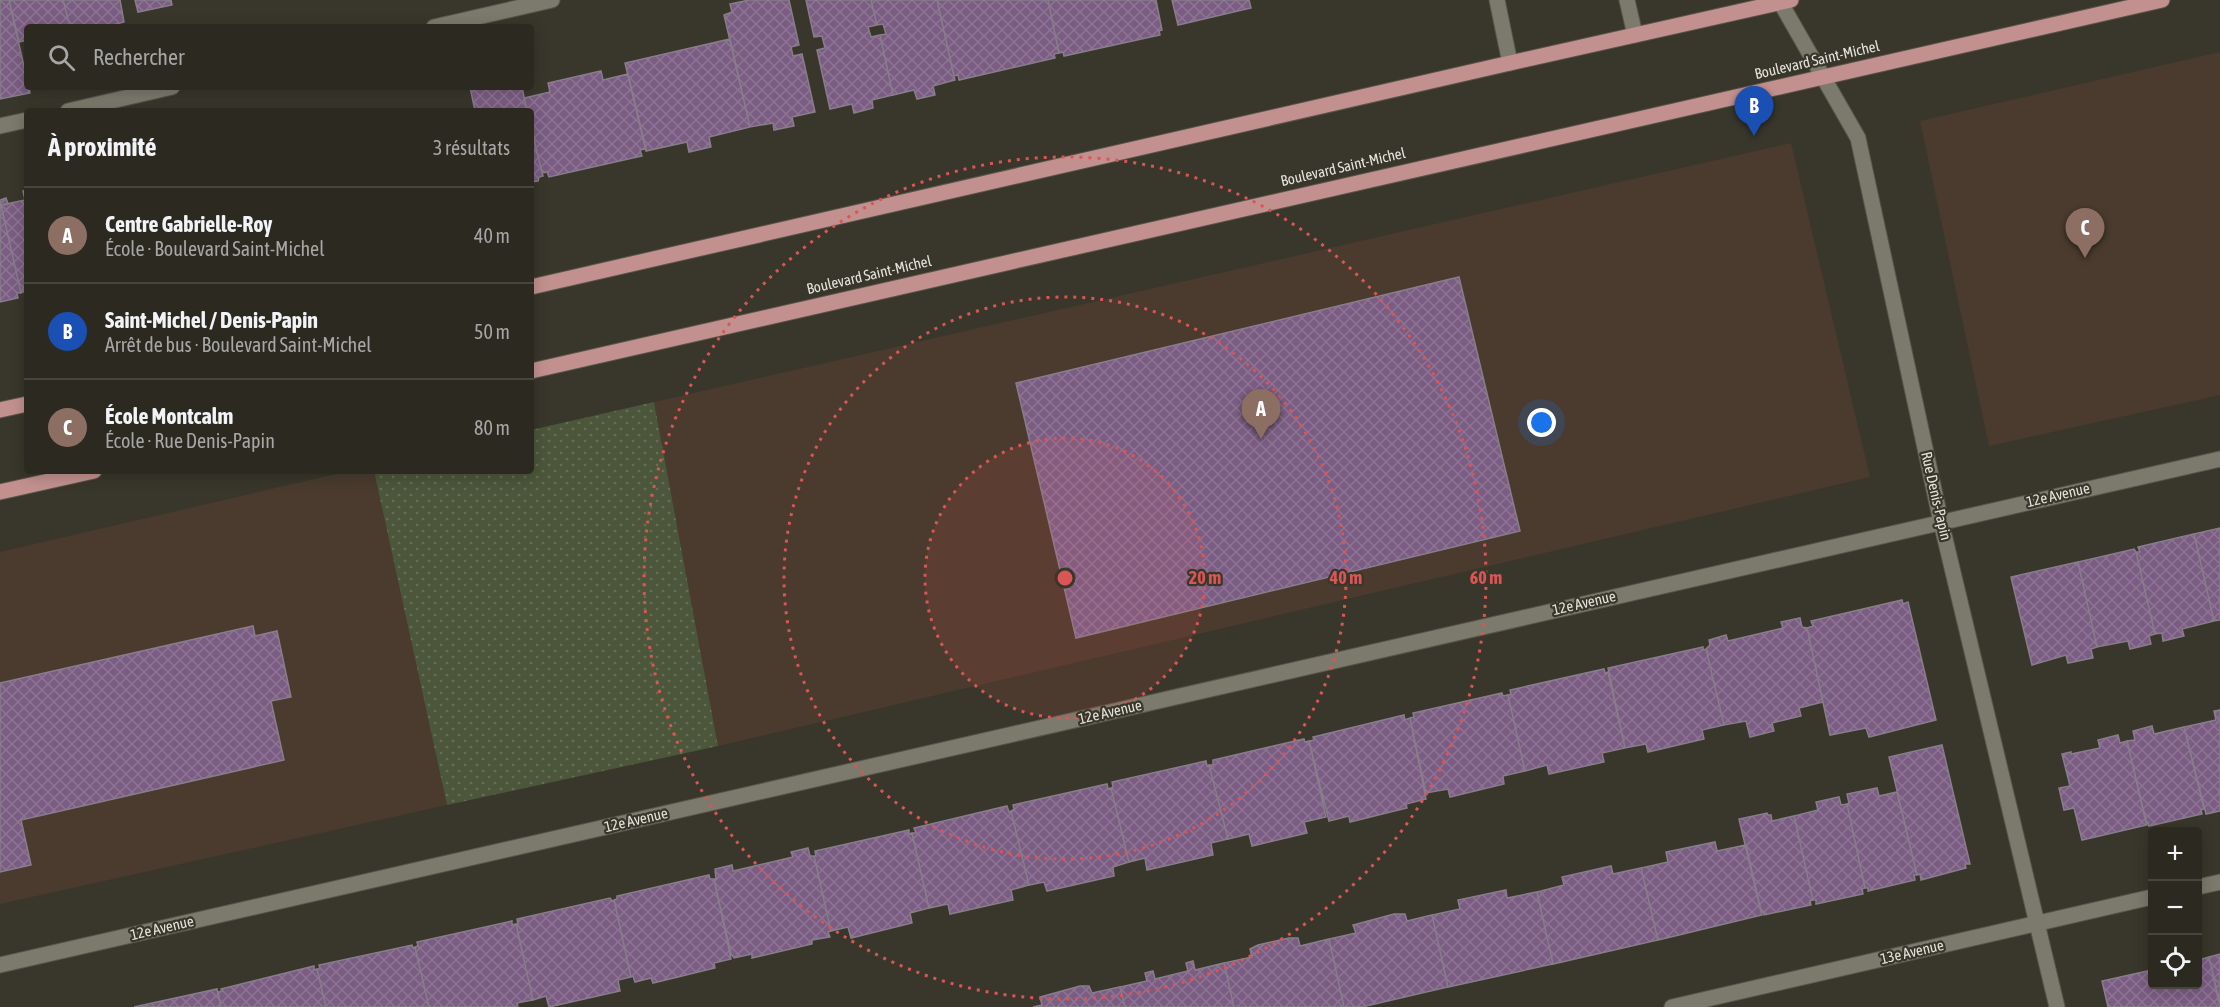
<!DOCTYPE html>
<html lang="fr">
<meta charset="utf-8">
<style>
:root{--surface:#2b2920;--page:#333129;--text:#f1f3f6;--muted:#a6a6a5;--line:#47453e;--accent:#95b2f1}
body{margin:0;font-family:"Asap Condensed",sans-serif;background:var(--page);color:var(--text)}
.controls{position:absolute;right:18px;bottom:18px;display:grid;overflow:hidden;border-radius:6px;box-shadow:0 3px 15px #0003}
.controls button{width:54px;height:54px;display:grid;place-items:center;padding:0;border:0;border-bottom:2px solid var(--line);background:var(--surface);color:var(--text);font:30px sans-serif}
.you{position:absolute;left:1542px;top:423px;width:21px;height:21px;margin:-15px;border:4px solid #fff;border-radius:50%;background:#1a73e8;box-shadow:0 0 0 9px #1a73e833}
.badge{display:grid;place-items:center;width:39px;height:39px;border-radius:50%;background:var(--accent);color:#fff;font-size:20px;font-weight:700}
.pin{position:absolute;translate:-50% -50px;filter:drop-shadow(0 2px 3px #0008)}
.pin::after{content:'';position:absolute;top:32px;width:21px;height:18px;background:inherit;clip-path:polygon(0 0,100% 0,50% 100%)}
.list{margin:0;padding:0;list-style:none}
h2{display:flex;justify-content:space-between;align-items:center;height:78px;margin:0;padding:0 24px;font-size:26px}
h2 small{font-size:20px;font-weight:400;color:var(--muted)}
.list li{display:grid;grid-template-columns:39px 1fr auto;gap:18px;align-items:center;box-sizing:border-box;height:96px;padding:0 24px;border-top:2px solid var(--line)}
.list b{display:block;font-size:22px;white-space:nowrap}
.list p{margin:0;font-size:20px;white-space:nowrap;color:var(--muted)}
.list em{font-size:20px;font-style:normal;color:var(--muted)}
.icon{flex:none;width:33px;height:33px;fill:none;stroke:currentColor;stroke-width:2;stroke-linecap:round;stroke-linejoin:round}
.map{position:relative;flex:none;width:2220px;height:1007px;overflow:hidden}
.search{position:absolute;background:var(--surface);box-shadow:0 3px 15px #0003;left:24px;top:24px;width:510px;height:66px;display:flex;align-items:center;gap:15px;box-sizing:border-box;padding:0 21px;border-radius:6px;color:var(--muted);font-size:22px}
.panel{position:absolute;background:var(--surface);box-shadow:0 3px 15px #0003;left:24px;top:108px;width:510px;height:366px;border-radius:6px}
.map>svg:first-child{display:block}
</style>
<div class="map">
<svg width="2220" height="1007" viewBox="0 0 2220 1007">
<defs>
<pattern id="park-dots" width="8" height="8" patternUnits="userSpaceOnUse" patternTransform="scale(1.5)"><rect width="8" height="8" fill="#4c563a"/><path d="M2 2h.1M6 6h.1" fill="none" stroke="#666e56" stroke-width="1.8" stroke-linecap="round"/></pattern>
<pattern id="building-cross-hatch" width="8" height="8" patternUnits="userSpaceOnUse" patternTransform="scale(1.5)"><rect width="8" height="8" fill="#7b5d83"/><path d="M0 0l8 8M0 8l8-8" fill="none" stroke="#8e7494"/></pattern>
</defs>
<rect width="100%" height="100%" fill="#39372b"/>
<path fill="#4a3b2e" d="M 2220,52 L 2220,395 L 1989,446 L 1920,121 Z
M 1791,143 L 1870,477 L 718,746 L 654,402 Z
M 349,471 L 374,471 L 447,805 L 0,904 L 0,552 Z"/>
<path fill="url(#park-dots)" d="M 654,402 L 718,746 L 447,805 L 374,471 L 531,471 L 531,430 Z"/>
<path fill="url(#building-cross-hatch)" stroke="#877e8a" stroke-width="1.5" d="M 0,0 L 9,0 L 30,93 L 0,99 Z
M 9,0 L 63,0 L 70,27 L 27,27 L 27,40 L 19,42 Z
M 63,0 L 120,0 L 124,22 L 105,27 L 70,27 Z
M 135,0 L 171,0 L 172,5 L 138,12 Z
M 749,0 L 789,0 L 799,45 L 791,47 L 793,56 L 802,54 L 815,112 L 792,117 L 794,126 L 774,130 L 773,123 L 750,127 L 724,15 L 732,12 L 730,4 Z
M 806,0 L 871,0 L 877,25 L 868,27 L 871,37 L 880,35 L 893,95 L 872,100 L 873,108 L 854,113 L 852,104 L 830,109 L 817,50 L 825,48 L 822,36 L 814,37 Z
M 871,0 L 937,0 L 955,80 L 933,86 L 935,95 L 917,99 L 914,90 L 893,95 L 880,35 L 886,34 L 883,24 L 877,25 Z
M 937,0 L 1048,0 L 1059,53 L 1054,54 L 1055,58 L 959,80 L 958,75 L 954,76 Z
M 1048,0 L 1156,0 L 1162,30 L 1159,31 L 1160,35 L 1064,56 L 1063,52 L 1059,53 Z
M 1172,0 L 1249,0 L 1251,8 L 1178,25 Z
M 730,39 L 750,127 L 709,137 L 711,147 L 689,152 L 687,142 L 646,151 L 625,63 Z
M 601,71 L 603,80 L 628,74 L 646,149 L 640,150 L 642,156 L 549,177 L 547,172 L 542,173 L 531,127 L 531,111 L 527,111 L 524,98 L 550,92 L 548,83 Z
M 470,87 L 522,87 L 527,111 L 475,111 Z
M 531,127 L 543,176 L 539,177 L 538,181 L 531,182 Z
M 27,190 L 27,295 L 25,295 L 24,291 L 21,293 L 1,205 L 25,200 L 23,191 Z
M 6,198 L 8,204 L 1,205 L 21,293 L 17,293 L 18,298 L 0,302 L 0,200 Z
M 1459,277 L 1520,531 L 1076,638 L 1016,383 Z
M 2220,528 L 2220,620 L 2214,621 L 2194,534 Z
M 2194,534 L 2214,621 L 2182,629 L 2184,636 L 2163,641 L 2162,633 L 2155,634 L 2136,552 L 2140,552 L 2138,547 Z
M 2134,549 L 2136,552 L 2155,634 L 2149,636 L 2151,644 L 2130,649 L 2128,641 L 2097,647 L 2078,562 Z
M 2078,562 L 2097,647 L 2091,649 L 2093,658 L 2068,663 L 2066,655 L 2032,665 L 2011,577 Z
M 1902,600 L 1903,604 L 1908,602 L 1936,720 L 1869,737 L 1866,728 L 1830,735 L 1807,628 L 1813,626 L 1811,621 Z
M 1800,618 L 1802,627 L 1807,628 L 1823,702 L 1799,708 L 1801,716 L 1772,723 L 1774,731 L 1750,737 L 1746,721 L 1724,725 L 1706,649 L 1710,645 L 1709,640 L 1726,635 L 1728,641 L 1783,628 L 1781,622 Z
M 253,626 L 255,636 L 277,631 L 291,697 L 271,701 L 284,760 L 21,820 L 31,865 L 0,872 L 0,683 Z
M 1703,647 L 1703,650 L 1706,649 L 1724,725 L 1702,730 L 1704,739 L 1648,752 L 1646,744 L 1625,748 L 1608,668 Z
M 1604,669 L 1605,673 L 1608,672 L 1625,748 L 1602,753 L 1604,762 L 1549,774 L 1547,765 L 1525,771 L 1508,695 L 1511,694 L 1510,690 Z
M 1502,693 L 1503,696 L 1508,695 L 1525,771 L 1503,776 L 1504,784 L 1450,797 L 1448,789 L 1426,793 L 1410,718 L 1414,717 L 1413,713 Z
M 2220,710 L 2220,811 L 2206,814 L 2184,727 L 2216,720 L 2214,711 Z
M 1404,715 L 1405,720 L 1410,718 L 1426,799 L 1406,804 L 1407,808 L 1350,822 L 1349,816 L 1329,821 L 1309,741 L 1314,740 L 1313,737 Z
M 2152,726 L 2154,734 L 2184,727 L 2204,809 L 2201,810 L 2202,814 L 2149,826 L 2148,822 L 2146,823 L 2127,741 L 2135,740 L 2133,731 Z
M 2118,735 L 2120,743 L 2127,741 L 2147,825 L 2082,840 L 2074,808 L 2064,810 L 2059,788 L 2070,786 L 2062,754 L 2071,752 L 2071,754 L 2100,748 L 2098,740 Z
M 1304,739 L 1305,742 L 1309,741 L 1326,817 L 1304,822 L 1307,833 L 1252,846 L 1249,834 L 1228,839 L 1209,765 L 1213,765 L 1213,760 Z
M 1942,745 L 1970,864 L 1965,864 L 1966,868 L 1921,880 L 1920,874 L 1917,875 L 1889,757 Z
M 1206,761 L 1207,766 L 1209,765 L 1228,839 L 1211,843 L 1213,855 L 1147,870 L 1145,858 L 1129,862 L 1111,788 L 1113,787 L 1112,782 Z
M 1107,784 L 1108,789 L 1111,788 L 1129,862 L 1113,867 L 1114,876 L 1047,891 L 1044,882 L 1029,885 L 1011,811 L 1014,809 L 1013,805 Z
M 1877,788 L 1879,796 L 1897,792 L 1917,875 L 1914,875 L 1915,880 L 1868,891 L 1868,888 L 1865,888 L 1847,804 L 1849,803 L 1847,794 Z
M 1839,797 L 1841,805 L 1847,804 L 1865,888 L 1862,889 L 1863,894 L 1816,904 L 1816,900 L 1813,900 L 1794,816 L 1818,810 L 1816,802 Z
M 1007,806 L 1009,812 L 1011,811 L 1029,885 L 1011,890 L 1013,900 L 950,914 L 948,904 L 929,908 L 912,833 L 916,833 L 914,828 Z
M 1767,813 L 1768,815 L 1771,815 L 1772,821 L 1794,816 L 1813,900 L 1810,901 L 1811,905 L 1764,915 L 1763,912 L 1761,912 L 1739,819 Z
M 909,830 L 909,834 L 912,833 L 929,908 L 910,913 L 912,923 L 851,938 L 848,927 L 831,931 L 814,856 L 816,856 L 815,851 Z
M 1715,842 L 1717,851 L 1746,845 L 1762,915 L 1658,940 L 1641,868 L 1668,862 L 1666,852 Z
M 808,848 L 810,856 L 814,856 L 831,931 L 828,932 L 830,937 L 812,940 L 812,944 L 752,958 L 752,954 L 734,958 L 731,954 L 714,879 L 716,879 L 715,869 L 732,865 L 733,871 L 793,857 L 791,852 Z
M 1611,866 L 1613,874 L 1641,868 L 1658,940 L 1553,964 L 1537,892 L 1564,885 L 1562,877 Z
M 709,875 L 710,879 L 714,879 L 731,959 L 714,963 L 715,968 L 653,983 L 651,978 L 635,982 L 633,976 L 631,977 L 614,900 L 617,899 L 617,896 Z
M 1506,890 L 1507,898 L 1537,892 L 1553,964 L 1448,987 L 1432,915 L 1460,909 L 1458,900 Z
M 610,898 L 612,901 L 614,900 L 631,977 L 618,980 L 620,991 L 549,1007 L 546,996 L 533,1000 L 516,924 L 518,924 L 517,919 Z
M 1394,914 L 1405,914 L 1407,921 L 1432,915 L 1448,987 L 1362,1007 L 1344,1007 L 1329,939 L 1356,933 L 1353,925 Z
M 512,921 L 512,925 L 516,924 L 533,1000 L 517,1003 L 518,1007 L 429,1007 L 415,947 L 418,946 L 417,942 Z
M 1289,938 L 1298,938 L 1300,946 L 1329,939 L 1344,1007 L 1234,1007 L 1224,963 L 1252,957 L 1250,949 L 1258,945 Z
M 412,945 L 413,948 L 415,947 L 429,1007 L 326,1007 L 317,969 L 320,969 L 319,965 Z
M 2220,954 L 2220,1004 L 2209,957 Z
M 2209,957 L 2220,1007 L 2108,1007 L 2102,981 L 2152,970 L 2152,984 L 2198,984 L 2198,960 Z
M 1193,961 L 1195,970 L 1224,963 L 1234,1007 L 1125,1007 L 1120,987 L 1147,981 L 1145,973 L 1153,971 L 1155,979 L 1188,971 L 1186,963 Z
M 314,966 L 314,970 L 317,969 L 326,1007 L 221,1007 L 218,992 L 222,991 L 221,989 Z
M 1080,986 L 1089,986 L 1092,993 L 1120,987 L 1125,1007 L 1033,1007 L 1042,1005 L 1040,997 Z
M 217,989 L 221,1007 L 134,1007 Z"/>
<g fill="none" stroke-linecap="round" stroke-linejoin="round">
<defs>
<path id="minor" d="M 1497,0 L 1510,63
M 1627,0 L 1635,35
M 1779,0 L 1858,138 L 1941,522 L 2057,1007
M 434,27 L 552,0
M 68,111 L 172,87
M 0,126 L 27,120
M 2198,887 L 2220,882
M 0,965 L 2220,459
M 1672,1007 L 2152,897"/>
<path id="major" d="M 531,287 L 1510,63 L 1791,0
M 531,371 L 2162,0
M 0,410 L 27,404
M 0,492 L 94,471"/>
</defs>
<use href="#minor" stroke="#58554b" stroke-width="17"/>
<use href="#major" stroke="#58554b" stroke-width="17"/>
<use href="#minor" stroke="#7c7a6c" stroke-width="15"/>
<use href="#major" stroke="#c2918f" stroke-width="15"/>
</g>
<circle cx="1065" cy="578" r="140" fill="#da5655" fill-opacity=".12"/>
<g fill="none" stroke="#da5655" stroke-width="3" stroke-dasharray="3 6">
<circle cx="1065" cy="578" r="140"/>
<circle cx="1065" cy="578" r="281"/>
<circle cx="1065" cy="578" r="421"/>
</g>
<g text-anchor="middle" stroke-width="4.5" stroke-linejoin="round" paint-order="stroke">
<g font-size="15" fill="#e4e2db" stroke="#39372b">
<text transform="translate(1817 60) rotate(-13)" y="5">Boulevard Saint-Michel</text>
<text transform="translate(1343 167) rotate(-13)" y="5">Boulevard Saint-Michel</text>
<text transform="translate(869 275) rotate(-13)" y="5">Boulevard Saint-Michel</text>
<text transform="translate(2058 495) rotate(-13)" y="5">12e Avenue</text>
<text transform="translate(1936 496) rotate(77)" y="5">Rue Denis-Papin</text>
<text transform="translate(1584 603) rotate(-13)" y="5">12e Avenue</text>
<text transform="translate(1110 712) rotate(-13)" y="5">12e Avenue</text>
<text transform="translate(636 820) rotate(-13)" y="5">12e Avenue</text>
<text transform="translate(162 928) rotate(-13)" y="5">12e Avenue</text>
<text transform="translate(1912 952) rotate(-13)" y="5">13e Avenue</text>
</g>
</g>
<circle cx="1065" cy="578" r="9" fill="#da5655" stroke="#39372b" stroke-width="3"/>
<g font-size="18" text-anchor="middle" font-weight="bold" fill="#da5655" stroke="#39372b" stroke-width="4.5" stroke-linejoin="round" paint-order="stroke">
<text x="1205" y="584">20 m</text>
<text x="1346" y="584">40 m</text>
<text x="1486" y="584">60 m</text>
</g>
</svg>
<div class="controls">
<button>+</button>
<button>−</button>
<button><svg class="icon" aria-label="locate" viewBox="0 0 24 24"><circle cx="12" cy="12" r="6"/><path d="M12 2v4M12 18v4M2 12h4M18 12h4"/></svg></button>
</div>
<div class="you"></div>
<div class="pin badge" style="left:1261px;top:439px;background:#8d6e63">A</div>
<div class="pin badge" style="left:1754px;top:136px;background:#1a4fb4">B</div>
<div class="pin badge" style="left:2085px;top:258px;background:#8d6e63">C</div>
<div class="search"><svg class="icon" aria-label="search" viewBox="0 0 24 24"><circle cx="10" cy="10" r="6"/><path d="M15 15l6 6"/></svg>Rechercher</div>
<section class="panel">
<h2>À proximité<small>3 résultats</small></h2>
<ul class="list">
<li><span class="badge" style="background:#8d6e63">A</span><div><b>Centre Gabrielle-Roy</b><p>École · Boulevard Saint-Michel</p></div><em>40 m</em></li>
<li><span class="badge" style="background:#1a4fb4">B</span><div><b>Saint-Michel / Denis-Papin</b><p>Arrêt de bus · Boulevard Saint-Michel</p></div><em>50 m</em></li>
<li><span class="badge" style="background:#8d6e63">C</span><div><b>École Montcalm</b><p>École · Rue Denis-Papin</p></div><em>80 m</em></li>
</ul>
</section>
</div>
